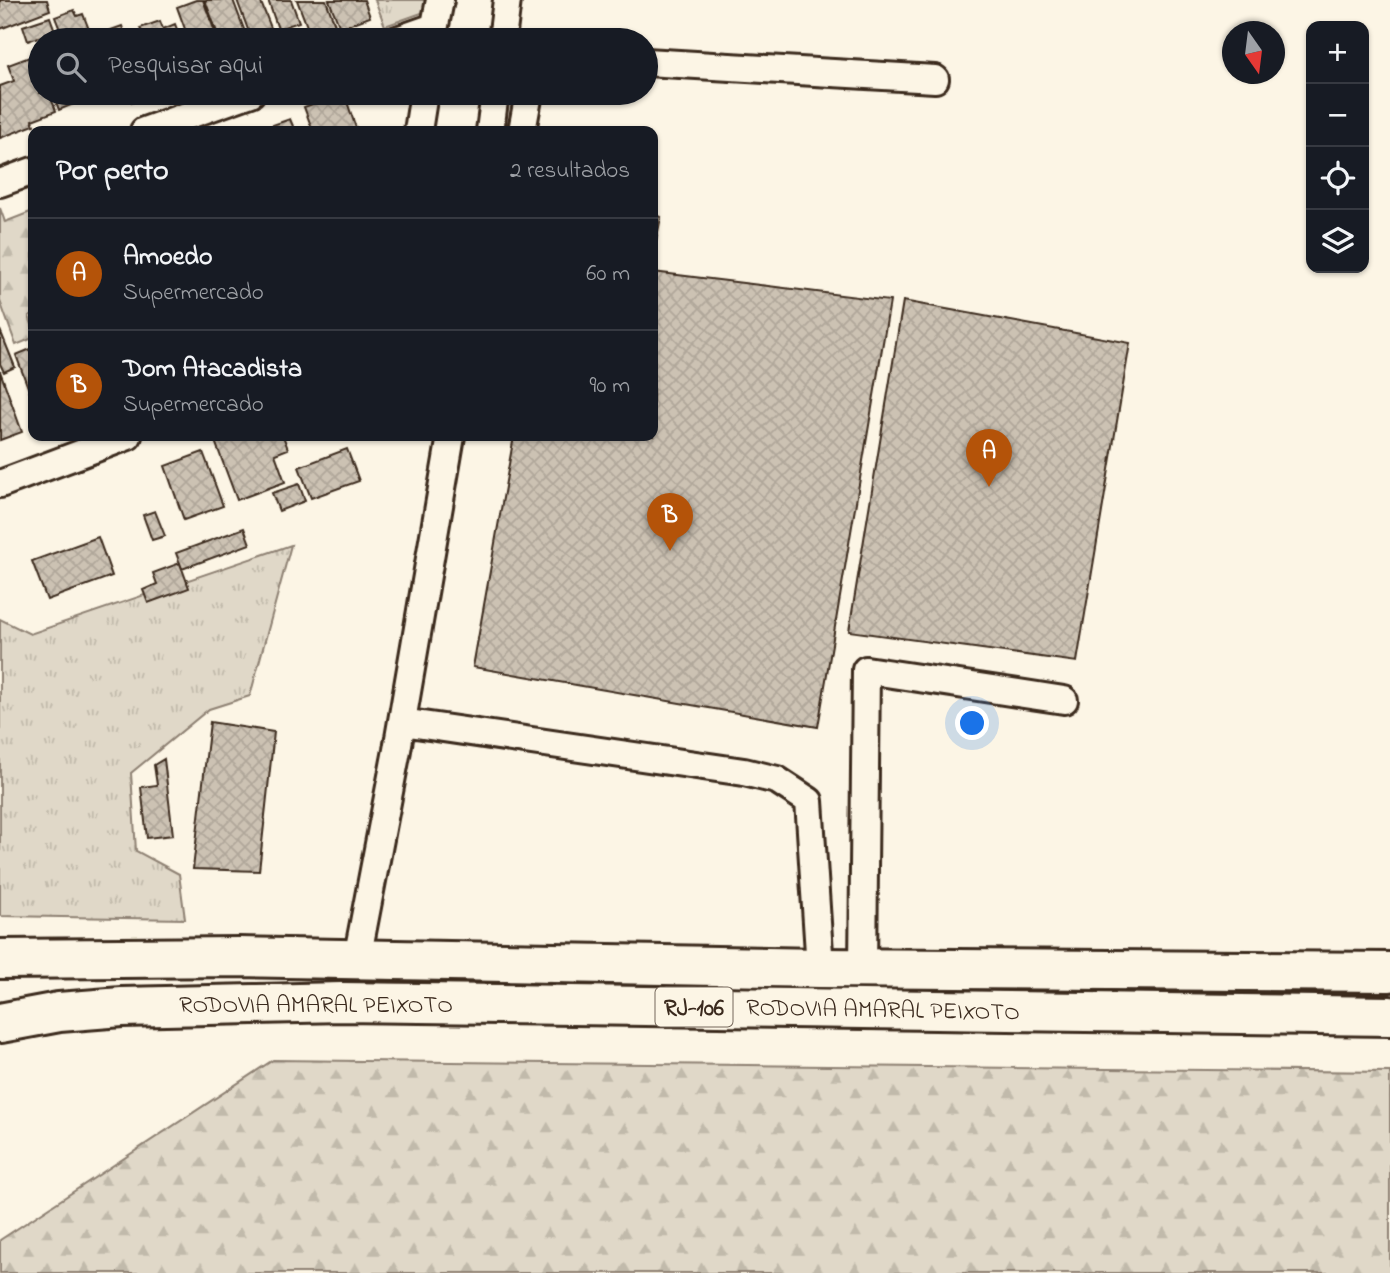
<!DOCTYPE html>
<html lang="pt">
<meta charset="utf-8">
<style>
:root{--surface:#171b24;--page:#20242c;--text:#f1f3f6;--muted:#9ea1a6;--line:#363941;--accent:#b45309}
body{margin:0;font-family:"Indie Flower",sans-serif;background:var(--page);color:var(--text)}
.controls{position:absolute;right:21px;top:21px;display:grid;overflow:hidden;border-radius:14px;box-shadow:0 2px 5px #0004}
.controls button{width:63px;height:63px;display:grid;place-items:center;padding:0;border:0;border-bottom:2px solid var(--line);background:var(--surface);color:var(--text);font:35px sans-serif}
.compass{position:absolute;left:1222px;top:21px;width:63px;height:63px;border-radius:50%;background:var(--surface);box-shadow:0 2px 5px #0004;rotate:166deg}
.you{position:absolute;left:973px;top:724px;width:24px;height:24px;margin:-18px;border:5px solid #fff;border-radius:50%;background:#1a73e8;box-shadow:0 0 0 10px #1a73e833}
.badge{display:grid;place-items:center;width:46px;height:46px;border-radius:50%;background:var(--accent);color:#fff;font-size:23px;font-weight:700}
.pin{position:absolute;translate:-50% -58px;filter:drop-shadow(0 2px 4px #0008)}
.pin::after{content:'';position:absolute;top:37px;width:24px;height:21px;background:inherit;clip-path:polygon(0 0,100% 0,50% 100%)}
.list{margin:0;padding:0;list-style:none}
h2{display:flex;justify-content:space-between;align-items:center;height:91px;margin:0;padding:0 28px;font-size:30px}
h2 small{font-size:23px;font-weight:400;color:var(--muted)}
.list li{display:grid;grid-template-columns:46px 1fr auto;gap:21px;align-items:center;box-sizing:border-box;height:112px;padding:0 28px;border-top:2px solid var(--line)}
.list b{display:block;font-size:26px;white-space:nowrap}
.list p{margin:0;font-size:23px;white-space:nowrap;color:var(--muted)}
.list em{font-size:23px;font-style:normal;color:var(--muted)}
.icon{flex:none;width:38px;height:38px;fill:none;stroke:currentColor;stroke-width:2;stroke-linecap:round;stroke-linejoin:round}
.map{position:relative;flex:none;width:1390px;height:1273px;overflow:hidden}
.search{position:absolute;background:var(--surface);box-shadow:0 2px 5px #0004;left:28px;top:28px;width:630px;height:77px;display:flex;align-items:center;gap:18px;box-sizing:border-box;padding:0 24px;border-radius:38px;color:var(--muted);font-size:26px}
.panel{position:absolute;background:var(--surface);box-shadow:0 2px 5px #0004;left:28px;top:126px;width:630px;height:315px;border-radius:14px}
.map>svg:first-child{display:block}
</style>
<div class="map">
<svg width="1390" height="1273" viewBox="0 0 1390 1273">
<defs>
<pattern id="grass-tufts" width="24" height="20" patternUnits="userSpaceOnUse" patternTransform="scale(1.75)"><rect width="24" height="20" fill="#e0d8c8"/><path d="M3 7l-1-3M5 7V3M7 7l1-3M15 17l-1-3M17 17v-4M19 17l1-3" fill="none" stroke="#c1baab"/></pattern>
<pattern id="forest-firs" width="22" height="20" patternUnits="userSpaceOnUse" patternTransform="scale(1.75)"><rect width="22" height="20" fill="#e0d8c8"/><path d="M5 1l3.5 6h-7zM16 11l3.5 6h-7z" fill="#c1baab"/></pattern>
<pattern id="building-cross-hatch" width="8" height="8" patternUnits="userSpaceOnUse" patternTransform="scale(1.75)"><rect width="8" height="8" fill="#ccc2b3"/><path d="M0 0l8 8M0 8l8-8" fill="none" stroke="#b0a79a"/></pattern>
</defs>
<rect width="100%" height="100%" fill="#fcf5e5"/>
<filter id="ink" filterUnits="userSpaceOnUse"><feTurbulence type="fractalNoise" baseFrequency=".0143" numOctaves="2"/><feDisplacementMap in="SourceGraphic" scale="14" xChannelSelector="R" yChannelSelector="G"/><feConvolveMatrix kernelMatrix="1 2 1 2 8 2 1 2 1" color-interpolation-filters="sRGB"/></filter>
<g filter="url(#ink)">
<path fill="url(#grass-tufts)" stroke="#8e8173" stroke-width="2" d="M 375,0 L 434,0 L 433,9 L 385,26 Z
M 291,545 L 250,696 L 209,709 L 131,773 L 136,851 L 179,874 L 185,919 L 0,916 L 0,619 L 30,634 Z"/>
<path fill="url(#forest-firs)" stroke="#8e8173" stroke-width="2" d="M 0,208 L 5,222 L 33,211 L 33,314 L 29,316 L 33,328 L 33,338 L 16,345 L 0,301 Z
M 273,1060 L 1390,1072 L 1390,1273 L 0,1273 L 0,1240 Z"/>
<path fill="url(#building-cross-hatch)" stroke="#3b2a1e" stroke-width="2" d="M 0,0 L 47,0 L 50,10 L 0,29 Z
M 196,0 L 203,0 L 218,40 L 189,40 L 177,7 Z
M 205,0 L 233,0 L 248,40 L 220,40 Z
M 237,0 L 260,0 L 271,28 L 250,35 Z
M 268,0 L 291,0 L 299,22 L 278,29 Z
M 297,0 L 326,0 L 336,28 L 311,37 Z
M 329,0 L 364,0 L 370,17 L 340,28 Z
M 74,10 L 77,16 L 83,14 L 93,40 L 64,40 L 55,17 Z
M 50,17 L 55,31 L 28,41 L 23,26 Z
M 160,21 L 163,29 L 175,24 L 181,40 L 145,40 L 140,28 Z
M 122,26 L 127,40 L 96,40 L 94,36 Z
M 35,55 L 40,70 L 40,93 L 49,93 L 56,111 L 32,120 L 34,125 L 0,138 L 0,86 L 14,81 L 8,65 Z
M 53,93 L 78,93 L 81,101 L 59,110 Z
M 129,93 L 146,93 L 147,96 L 132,102 Z
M 344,93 L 357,131 L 313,131 L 304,107 Z
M 290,119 L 295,131 L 256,131 Z
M 653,215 L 661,217 L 653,257 Z
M 653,272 L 890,301 L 818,727 L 473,667 L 514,436 L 653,436 Z
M 903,301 L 1130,343 L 1077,662 L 849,631 Z
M 0,330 L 15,367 L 4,372 L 0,364 Z
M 33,348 L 33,401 L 16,355 Z
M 0,371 L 22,432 L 0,440 Z
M 228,436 L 283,436 L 288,449 L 275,454 L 285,482 L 237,500 L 215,441 Z
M 347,449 L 359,481 L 311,498 L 299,467 Z
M 203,452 L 223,506 L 184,520 L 165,466 Z
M 299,484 L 305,501 L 279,511 L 272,493 Z
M 155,511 L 165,536 L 152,540 L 143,515 Z
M 244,528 L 250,544 L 182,569 L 176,553 Z
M 98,537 L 112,576 L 47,600 L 32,561 Z
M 180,563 L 189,588 L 148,603 L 143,590 L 157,584 L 153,573 Z
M 210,722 L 274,732 L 259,871 L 193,869 Z
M 164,759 L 173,835 L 147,838 L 141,787 L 157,785 L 154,765 Z"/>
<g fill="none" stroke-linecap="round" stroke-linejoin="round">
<defs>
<path id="minor" d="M 397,40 L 434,27
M 432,40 L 440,0
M 502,40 L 507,0
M 646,62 L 935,79
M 144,131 L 251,93
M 418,131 L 424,93
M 490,131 L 495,93
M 522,131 L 529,93
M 0,183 L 33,171
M 0,484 L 128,436
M 402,722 L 744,772 L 777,780 L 809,801 L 820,968
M 357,959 L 397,750 L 451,436
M 863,968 L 866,670 L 1064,700"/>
<path id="highway" d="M 0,959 L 239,957 L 820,968 L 1390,972
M 0,1023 L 59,1012 L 122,1007 L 342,1002 L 1390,1016"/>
</defs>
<use href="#minor" stroke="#3b2a1e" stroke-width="32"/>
<use href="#highway" stroke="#3b2a1e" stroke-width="44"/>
<use href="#minor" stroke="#fcf5e5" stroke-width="26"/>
<use href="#highway" stroke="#fcf5e5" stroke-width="38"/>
</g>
</g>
<g text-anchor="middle" stroke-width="6" stroke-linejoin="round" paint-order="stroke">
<rect fill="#fcf5e5" stroke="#75675a" stroke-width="2" x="655.5" y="987.5" width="77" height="39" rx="5"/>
<g font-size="23" font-weight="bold" fill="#3b2a1e">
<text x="694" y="1015">RJ-106</text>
</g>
<g font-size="24" fill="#3b2a1e" stroke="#fcf5e5">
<text x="316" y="1012">RODOVIA AMARAL PEIXOTO</text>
<text transform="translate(883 1009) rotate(1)" y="8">RODOVIA AMARAL PEIXOTO</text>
</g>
</g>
</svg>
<div class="controls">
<button>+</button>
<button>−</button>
<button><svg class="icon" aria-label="locate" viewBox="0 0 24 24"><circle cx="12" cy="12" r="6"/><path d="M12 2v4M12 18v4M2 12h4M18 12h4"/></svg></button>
<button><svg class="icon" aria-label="layers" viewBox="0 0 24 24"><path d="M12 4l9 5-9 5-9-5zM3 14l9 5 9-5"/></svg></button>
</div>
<svg class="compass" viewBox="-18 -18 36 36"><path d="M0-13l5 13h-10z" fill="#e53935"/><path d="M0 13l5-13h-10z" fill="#9ea1a6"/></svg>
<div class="you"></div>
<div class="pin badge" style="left:989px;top:487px">A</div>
<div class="pin badge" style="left:670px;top:551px">B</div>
<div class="search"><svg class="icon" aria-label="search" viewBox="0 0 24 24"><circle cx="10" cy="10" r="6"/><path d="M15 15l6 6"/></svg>Pesquisar aqui</div>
<section class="panel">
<h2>Por perto<small>2 resultados</small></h2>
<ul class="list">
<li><span class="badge">A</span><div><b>Amoedo</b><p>Supermercado</p></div><em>60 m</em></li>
<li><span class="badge">B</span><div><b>Dom Atacadista</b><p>Supermercado</p></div><em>90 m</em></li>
</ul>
</section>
</div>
